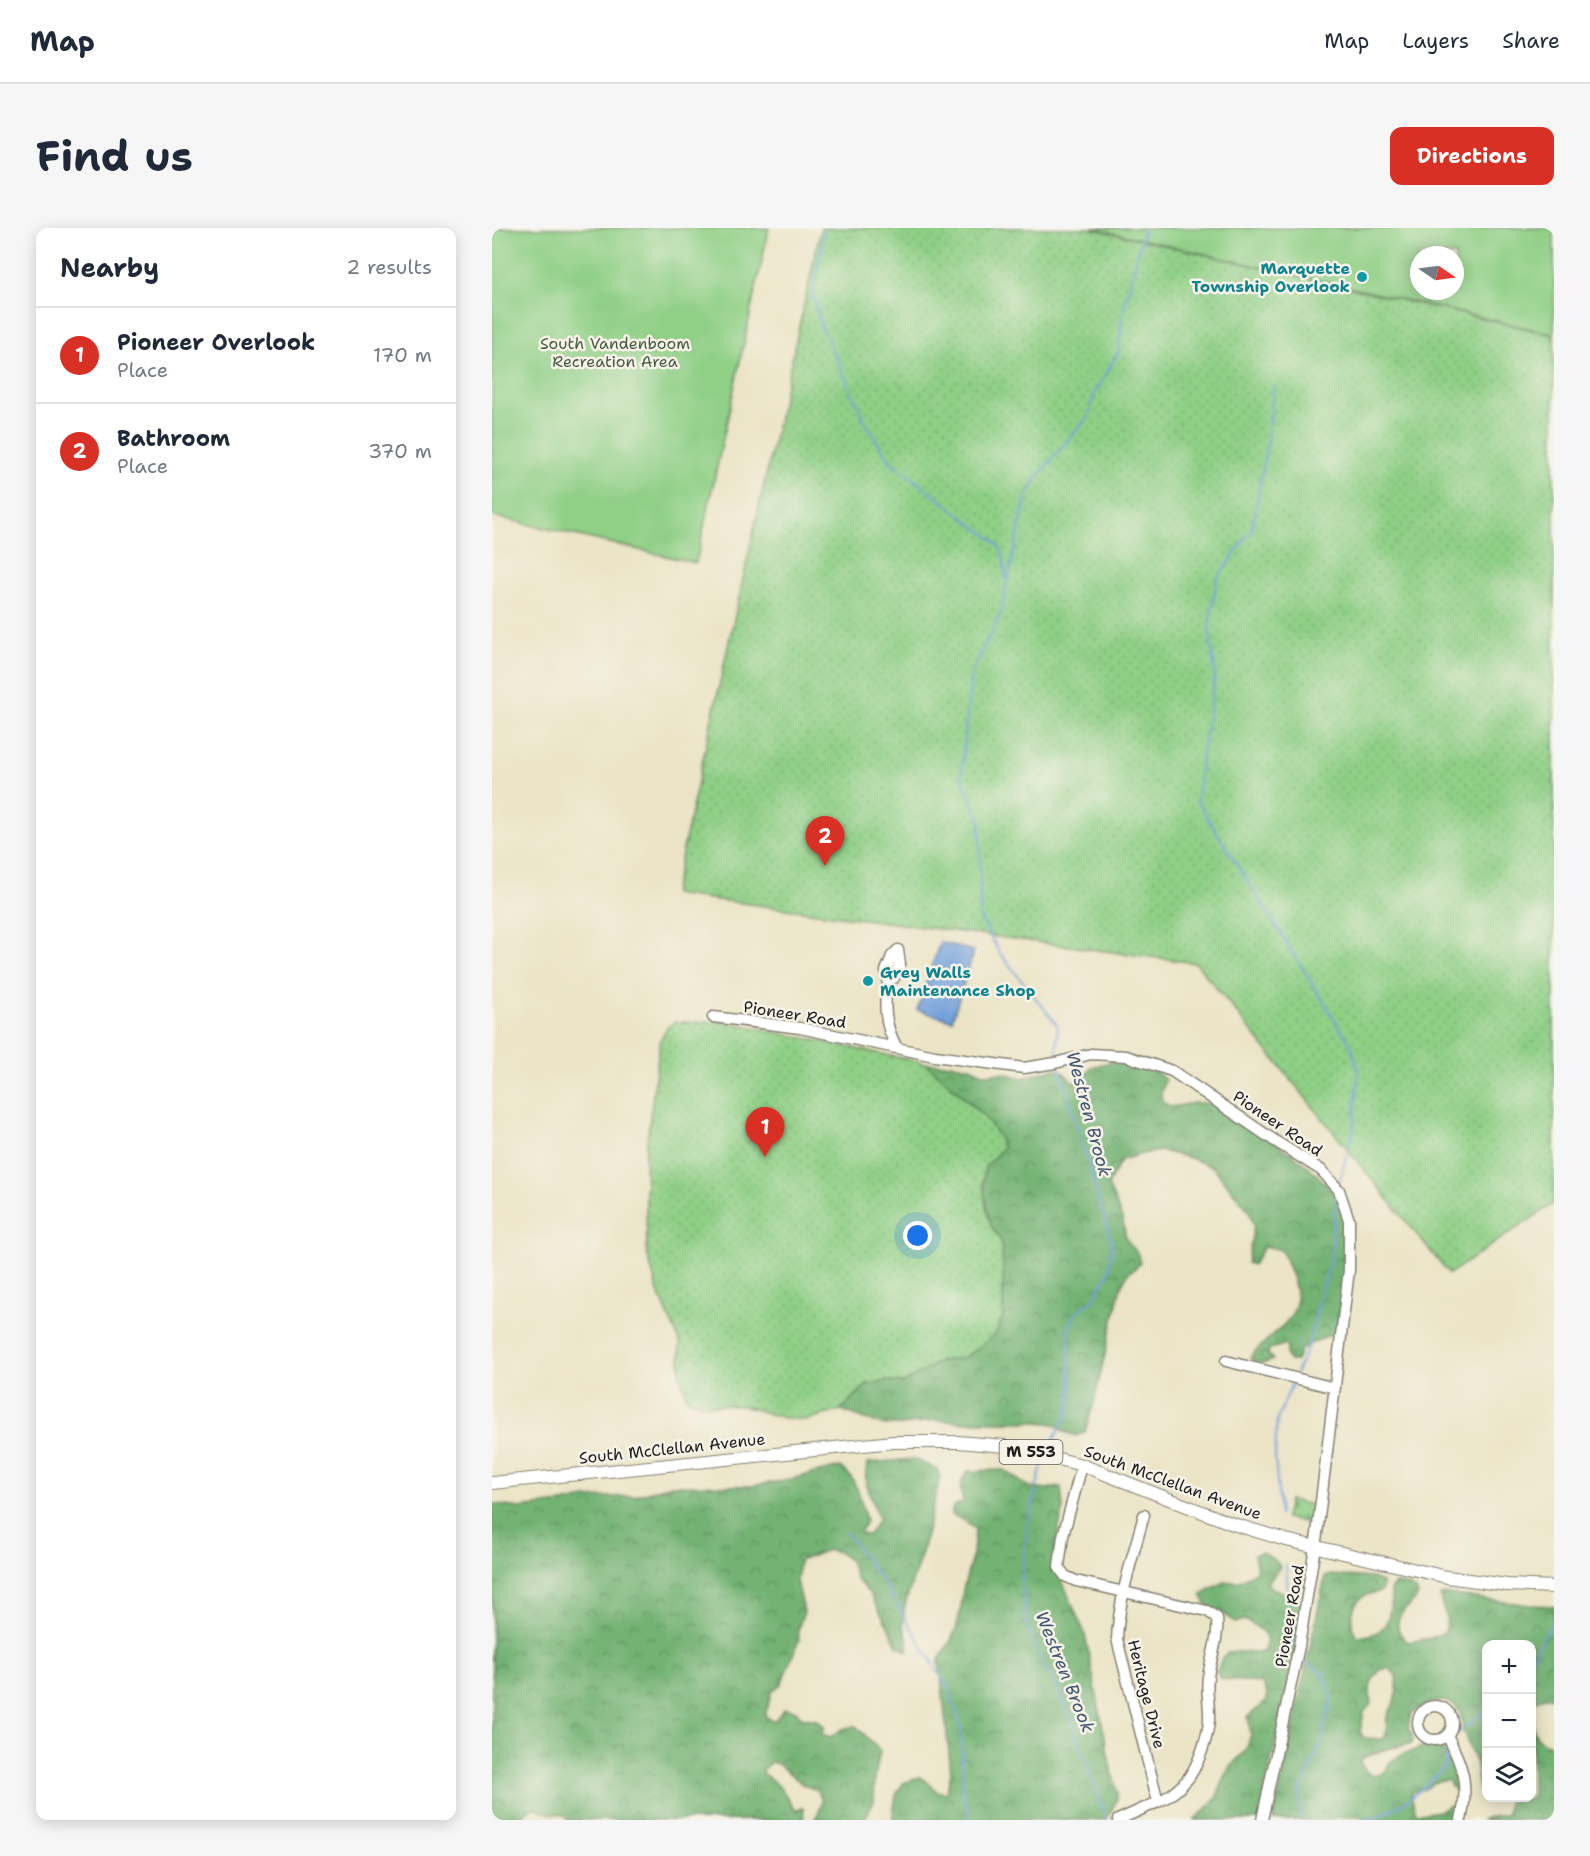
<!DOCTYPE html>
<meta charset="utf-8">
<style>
:root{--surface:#fff;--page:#f6f6f7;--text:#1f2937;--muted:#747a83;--line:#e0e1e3;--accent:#d93025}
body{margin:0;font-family:"Shantell Sans",sans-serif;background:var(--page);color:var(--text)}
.controls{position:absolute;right:18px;bottom:18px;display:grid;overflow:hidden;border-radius:12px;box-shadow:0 3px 15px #0003}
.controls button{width:54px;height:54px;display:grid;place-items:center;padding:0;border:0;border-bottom:2px solid var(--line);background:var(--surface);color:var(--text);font:30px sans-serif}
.compass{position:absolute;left:918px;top:18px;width:54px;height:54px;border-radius:50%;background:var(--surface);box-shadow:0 3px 15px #0003;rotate:103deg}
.you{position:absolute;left:426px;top:1008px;width:21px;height:21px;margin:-15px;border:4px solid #fff;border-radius:50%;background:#1a73e8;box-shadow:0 0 0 9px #1a73e833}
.badge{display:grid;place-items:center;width:39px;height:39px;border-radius:50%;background:var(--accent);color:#fff;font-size:20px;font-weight:700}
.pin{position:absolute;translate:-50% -50px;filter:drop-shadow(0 2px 3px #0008)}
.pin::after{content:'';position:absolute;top:32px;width:21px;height:18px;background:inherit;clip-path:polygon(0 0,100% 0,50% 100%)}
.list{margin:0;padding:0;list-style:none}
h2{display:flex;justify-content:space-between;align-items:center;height:78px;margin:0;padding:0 24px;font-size:26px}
h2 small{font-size:20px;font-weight:400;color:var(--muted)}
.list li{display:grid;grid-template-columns:39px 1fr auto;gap:18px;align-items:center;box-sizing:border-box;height:96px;padding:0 24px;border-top:2px solid var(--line)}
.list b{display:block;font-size:22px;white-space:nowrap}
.list p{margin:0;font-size:20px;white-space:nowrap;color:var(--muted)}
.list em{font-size:20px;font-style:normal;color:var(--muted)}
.icon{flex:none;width:33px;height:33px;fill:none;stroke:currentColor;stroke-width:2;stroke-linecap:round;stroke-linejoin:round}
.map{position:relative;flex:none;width:1062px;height:1592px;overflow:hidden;border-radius:12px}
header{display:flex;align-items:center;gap:36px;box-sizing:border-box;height:84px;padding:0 30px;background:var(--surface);border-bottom:2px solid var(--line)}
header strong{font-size:28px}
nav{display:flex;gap:33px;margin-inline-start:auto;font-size:21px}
.intro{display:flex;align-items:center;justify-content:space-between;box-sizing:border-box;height:144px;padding:0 36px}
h1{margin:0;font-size:42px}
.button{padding:15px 27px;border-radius:12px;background:var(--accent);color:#fff;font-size:21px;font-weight:700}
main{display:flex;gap:36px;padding:0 36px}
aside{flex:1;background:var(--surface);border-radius:12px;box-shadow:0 3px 15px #0003}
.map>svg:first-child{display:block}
</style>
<header>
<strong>Map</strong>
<nav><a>Map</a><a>Layers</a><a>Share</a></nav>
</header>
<div class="intro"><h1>Find us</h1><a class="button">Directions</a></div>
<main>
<aside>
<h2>Nearby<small>2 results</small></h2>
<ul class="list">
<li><span class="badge">1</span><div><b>Pioneer Overlook</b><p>Place</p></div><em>170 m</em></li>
<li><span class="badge">2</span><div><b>Bathroom</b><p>Place</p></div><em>370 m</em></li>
</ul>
</aside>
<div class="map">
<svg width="1062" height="1592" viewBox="0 0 1062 1592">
<defs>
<pattern id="grass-dots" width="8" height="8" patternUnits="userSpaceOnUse" patternTransform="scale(1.5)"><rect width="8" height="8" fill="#8fcf86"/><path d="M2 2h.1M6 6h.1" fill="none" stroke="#7bb173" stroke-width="1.8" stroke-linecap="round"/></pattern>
<pattern id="forest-crowns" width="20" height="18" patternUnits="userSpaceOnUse" patternTransform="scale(1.5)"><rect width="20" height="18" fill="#73b273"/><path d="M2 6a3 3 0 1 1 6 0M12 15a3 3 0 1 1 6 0" fill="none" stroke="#5e905e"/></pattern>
<pattern id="cemetery-stones" width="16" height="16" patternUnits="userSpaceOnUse" patternTransform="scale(1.5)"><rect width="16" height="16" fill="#8fcf86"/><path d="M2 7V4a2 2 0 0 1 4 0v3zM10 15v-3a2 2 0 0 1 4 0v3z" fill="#7bb173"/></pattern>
</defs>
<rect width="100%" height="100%" fill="#f7f3e8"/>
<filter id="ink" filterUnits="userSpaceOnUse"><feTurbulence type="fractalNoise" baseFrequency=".0167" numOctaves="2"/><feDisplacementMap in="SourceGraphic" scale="12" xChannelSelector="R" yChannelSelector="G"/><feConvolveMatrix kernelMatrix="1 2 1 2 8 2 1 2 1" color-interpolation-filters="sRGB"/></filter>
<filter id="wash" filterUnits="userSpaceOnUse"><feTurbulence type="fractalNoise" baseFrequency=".008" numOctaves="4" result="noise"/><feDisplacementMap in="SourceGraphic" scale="24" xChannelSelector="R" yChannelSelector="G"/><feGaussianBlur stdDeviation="1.35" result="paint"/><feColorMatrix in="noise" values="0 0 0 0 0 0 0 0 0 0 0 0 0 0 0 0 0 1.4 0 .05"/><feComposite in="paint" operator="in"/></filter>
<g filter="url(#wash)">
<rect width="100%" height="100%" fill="#ebe4c6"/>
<path fill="url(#grass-dots)" stroke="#567651" stroke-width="1.5" d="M 329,0 L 597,0 L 1062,107 L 1062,975 L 957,1046 L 704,735 L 181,666 Z
M 184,794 L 235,794 L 434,835 L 498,894 L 508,909 L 511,920 L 493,939 L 491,954 L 494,978 L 499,998 L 509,1012 L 511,1039 L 511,1089 L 505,1105 L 492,1116 L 471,1130 L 448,1133 L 412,1156 L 394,1153 L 376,1156 L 349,1182 L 315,1192 L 292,1190 L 251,1178 L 211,1177 L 195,1170 L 188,1148 L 188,1114 L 165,1061 L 155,1025 L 153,928 L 168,813 L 175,799 Z"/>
<path fill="url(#forest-crowns)" stroke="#486748" stroke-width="1.5" fill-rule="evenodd" d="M 628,831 C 645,835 662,839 673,852 L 669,865 L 670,873 L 678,879 L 702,875 L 719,875 C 757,899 826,934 846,974 C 854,990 852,1020 851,1038 C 850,1060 850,1085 843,1107 L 836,1107 L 809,1121 L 804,1133 L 797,1133 L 794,1127 L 795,1119 L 792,1117 L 777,1121 L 776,1126 L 781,1132 C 772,1136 766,1137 758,1130 C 784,1096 820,1093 797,1041 C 790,1024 793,1020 772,1019 L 761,1037 L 755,1035 L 762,997 L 757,983 L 721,939 L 698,930 L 670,923 L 650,926 L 629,932 L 616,957 L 631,993 L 634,1011 L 646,1026 L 648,1035 L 644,1040 L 637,1044 L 629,1058 L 602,1174 L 593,1204 L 584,1208 L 573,1204 L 563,1196 L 546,1194 L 470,1194 L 444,1192 L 410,1197 L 390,1197 L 349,1182 L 376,1156 L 394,1153 L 412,1155 L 448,1133 L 471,1130 L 479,1126 L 504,1105 L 511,1089 L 511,1039 L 509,1012 L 499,998 L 494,978 L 491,954 L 493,939 L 511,920 C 502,888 458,859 434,835 L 459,836 L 478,839 L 493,846 L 511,845 L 531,850 L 561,841 L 571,844 L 580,854 L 588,852 L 600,839 Z
M 421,1231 L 445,1241 L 448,1249 L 430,1324 L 413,1376 L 411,1396 L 416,1412 L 415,1423 L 405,1418 L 397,1400 L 377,1365 L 364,1351 L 358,1333 L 346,1324 L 336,1322 L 307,1333 L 305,1353 L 312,1384 L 306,1401 L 307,1412 L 289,1456 L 280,1463 L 273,1488 L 282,1493 L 293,1480 L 304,1483 L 309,1489 L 325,1492 L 333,1499 L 330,1506 L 339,1509 L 350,1501 L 364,1498 L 388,1523 L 383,1550 L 382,1573 L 372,1592 L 322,1592 L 327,1584 L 330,1573 L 325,1562 L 312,1557 L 286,1536 L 278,1534 L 270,1544 L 288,1559 L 305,1583 L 307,1580 L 311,1580 L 312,1592 L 75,1592 L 72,1587 L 55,1585 L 42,1580 L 34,1583 L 31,1592 L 0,1592 L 0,1276 L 28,1280 L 71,1275 L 93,1270 L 142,1268 L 179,1257 L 259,1258 L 290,1253 L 348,1239 L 359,1249 L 367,1265 L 374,1293 L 368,1306 L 376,1307 L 387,1291 C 382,1274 368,1252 376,1235 Z
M 513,1242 C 525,1251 539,1264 554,1261 C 561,1260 562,1257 569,1259 L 571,1280 L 561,1332 L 593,1406 L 619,1542 C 627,1567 628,1570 614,1592 L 400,1592 L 404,1567 L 411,1555 L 427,1549 L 439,1556 L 444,1563 L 454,1565 L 459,1545 L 447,1431 L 456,1418 L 464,1401 L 469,1380 L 471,1362 L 481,1326 L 483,1301 L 473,1293 L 459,1286 L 461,1279 L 472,1273 C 466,1262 468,1253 476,1243 Z
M 770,1324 L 785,1334 L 788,1339 L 775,1356 C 786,1365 799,1365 809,1375 L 806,1405 L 767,1592 L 703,1592 L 724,1570 L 737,1540 L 754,1522 L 759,1507 L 756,1489 C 767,1477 785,1475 769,1455 L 729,1451 L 725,1444 L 730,1430 L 736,1424 L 771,1424 C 781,1407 767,1399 752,1392 L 744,1395 C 739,1392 736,1388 731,1385 C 720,1378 714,1381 709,1366 L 732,1354 L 747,1353 L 762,1345 L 765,1341 L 762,1327 Z
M 838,1347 L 880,1350 L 889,1354 L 891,1358 L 889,1363 C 883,1365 875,1366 871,1369 C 858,1378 857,1398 865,1408 C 898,1409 899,1387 899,1360 L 903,1356 L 914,1357 L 924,1362 L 926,1367 C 923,1375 918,1376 913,1381 C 902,1393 904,1405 916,1414 L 939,1410 L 953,1404 C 958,1383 949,1385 948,1367 L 954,1366 L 1037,1377 L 1062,1378 L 1062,1470 C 1051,1467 1041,1471 1040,1483 L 1040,1416 L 994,1416 L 994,1561 L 992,1563 L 987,1562 L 984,1536 L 972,1505 L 969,1487 L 963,1477 L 953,1473 L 938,1475 L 919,1485 L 916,1500 L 920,1506 L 921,1512 L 918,1516 L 894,1521 L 870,1530 L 869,1537 L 877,1546 L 887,1547 L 894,1543 L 897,1535 L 909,1527 L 934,1518 L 946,1519 L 962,1532 L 969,1558 L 963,1561 L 959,1558 L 956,1552 L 940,1555 C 936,1562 929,1562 922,1563 L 919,1567 L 924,1585 C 936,1585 948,1585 958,1577 L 963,1578 L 965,1583 L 959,1592 L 880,1592 L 865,1589 L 847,1589 L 838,1592 L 781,1592 L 833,1349 ZM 897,1440 L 904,1447 L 905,1463 L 901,1477 L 895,1489 L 894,1507 L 891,1511 L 872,1510 L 868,1504 L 872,1484 L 879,1476 C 878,1457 875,1458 888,1442 Z
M 1040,1494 C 1044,1511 1045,1513 1062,1518 L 1062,1592 L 990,1592 C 996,1587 1007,1589 1015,1586 L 1017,1570 L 1040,1570 Z"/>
<path fill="url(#cemetery-stones)" stroke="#567651" stroke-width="1.5" d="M 797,1272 L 820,1277 L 816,1295 L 793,1290 Z"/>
<path fill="#8fcf86" stroke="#567651" stroke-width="1.5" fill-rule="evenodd" d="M 0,0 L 277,0 L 204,335 L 0,288 Z
M 600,0 L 1062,0 L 1062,106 L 648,11 ZM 927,27 L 963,27 L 963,63 L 927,63 Z"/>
<path fill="#719fda" stroke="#465e7b" stroke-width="1.5" d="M 448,714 L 482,723 L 460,792 L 425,782 Z"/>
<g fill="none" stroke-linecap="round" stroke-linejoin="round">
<path stroke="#719fda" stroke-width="2" d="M 333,0 L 321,66 L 328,94 L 374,196 L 399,234 L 502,313 L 510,323 L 514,350
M 782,158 L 775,216 L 760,301 L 725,351 L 717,397 L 723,447 L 710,526 L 705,573 L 860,819 L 866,843 L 862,899 L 847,956
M 564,830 L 566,798 L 507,724 L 488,689 L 488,592 L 469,548 L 479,446 L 508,387 L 534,270 L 545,249 L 596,189 L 602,167 L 626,125 L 630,89 L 652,0
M 804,1145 L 816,1118 L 839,1029 L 844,971
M 554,1225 L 576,1185 L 579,1168 L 576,1101 L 584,1085 L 601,1072 L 617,1044 L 620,1015 L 567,838
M 551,1233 L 535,1300 L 530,1351 L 533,1391 L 548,1430 L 568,1463 L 615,1592
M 788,1287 L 783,1229 L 785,1192 L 801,1153
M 354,1304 L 394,1359 L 456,1460 L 469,1498 L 471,1568 L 479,1592
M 794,1337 L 799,1408 L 803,1416
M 1040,1430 L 1043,1426 L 1062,1391
M 962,1508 L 994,1482
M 808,1592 L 807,1567 L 829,1514 L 840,1469 L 832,1446 L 808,1431
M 873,1592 C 911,1581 927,1564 954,1538 L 954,1517"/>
</g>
</g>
<g filter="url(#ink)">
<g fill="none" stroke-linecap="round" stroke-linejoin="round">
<defs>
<path id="minor" d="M 397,750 L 394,743 L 400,728 L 406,722 L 408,736 L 402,750 L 397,750 C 391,775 392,797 405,820
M 221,789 L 308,800 L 443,828 L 532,840 L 563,835 L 599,826 L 634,828 L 680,843 L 783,913 L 829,942 L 847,962 L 857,992 L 857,1042 L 825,1306 L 807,1418 L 770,1592
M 734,1133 L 843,1160
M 590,1237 L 571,1308 L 567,1339 L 573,1348 L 584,1353 L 715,1383 L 725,1390 C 727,1410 719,1429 716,1449 C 714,1461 717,1474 717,1486 C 718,1505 706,1541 692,1555 C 685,1563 676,1569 666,1574
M926 1495a17 17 0 1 1 34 0a17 17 0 1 1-34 0Z
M 955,1507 C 971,1538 977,1557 969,1592
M 626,1592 L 666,1574 L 625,1411 C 627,1369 641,1328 652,1287"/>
<path id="major" d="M 0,1255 L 401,1214 L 466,1214 L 513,1218 L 547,1226 L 590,1237 L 741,1296 L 794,1312 L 955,1349 L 1015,1357 L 1062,1359"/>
</defs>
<use href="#minor" stroke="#848071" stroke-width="13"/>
<use href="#major" stroke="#848071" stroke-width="14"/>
<use href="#minor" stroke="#fff" stroke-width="10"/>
<use href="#major" stroke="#fff" stroke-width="12"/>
</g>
</g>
<g fill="#0f9aa8" stroke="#f7f3e8" stroke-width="2">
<circle cx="870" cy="49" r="6"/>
<circle cx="376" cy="753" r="6"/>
</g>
<g text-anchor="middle" stroke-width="5" stroke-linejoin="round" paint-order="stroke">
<rect fill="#f7f3e8" stroke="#5e5c59" stroke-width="1.5" x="507.5" y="1212" width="63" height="24" rx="4.5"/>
<g font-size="15" font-weight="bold" fill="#1c1c1c">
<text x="539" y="1229">M 553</text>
</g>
<g font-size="16" font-weight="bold" fill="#0d838f" stroke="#f7f3e8" text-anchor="end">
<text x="858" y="46">Marquette<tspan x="858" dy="18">Township Overlook</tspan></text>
<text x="388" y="750" text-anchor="start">Grey Walls<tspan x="388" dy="18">Maintenance Shop</tspan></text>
</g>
<g font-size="16" fill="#445b41" stroke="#f7f3e8">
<text x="123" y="121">South Vandenboom<tspan x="123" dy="18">Recreation Area</tspan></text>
</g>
<g font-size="16" fill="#1c1c1c" stroke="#f7f3e8">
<text transform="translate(303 786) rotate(9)" y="6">Pioneer Road</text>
<text transform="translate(786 895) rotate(34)" y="6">Pioneer Road</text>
<text transform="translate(180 1220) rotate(-6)" y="6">South McClellan Avenue</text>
<text transform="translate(681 1254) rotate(20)" y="6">South McClellan Avenue</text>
<text transform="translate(797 1388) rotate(-80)" y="6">Pioneer Road</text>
<text transform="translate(655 1466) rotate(76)" y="6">Heritage Drive</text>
</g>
<g font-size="18" font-style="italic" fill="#425771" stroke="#f7f3e8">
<text transform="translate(597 886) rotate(75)" y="6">Westren Brook</text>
<text transform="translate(573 1444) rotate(68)" y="6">Westren Brook</text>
</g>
</g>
</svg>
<div class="controls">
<button>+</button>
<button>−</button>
<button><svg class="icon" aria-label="layers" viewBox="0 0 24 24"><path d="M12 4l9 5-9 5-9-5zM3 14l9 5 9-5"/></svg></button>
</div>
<svg class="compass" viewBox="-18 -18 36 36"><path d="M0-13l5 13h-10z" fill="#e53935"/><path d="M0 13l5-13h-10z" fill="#747a83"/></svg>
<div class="you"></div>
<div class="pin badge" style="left:273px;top:929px">1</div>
<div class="pin badge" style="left:333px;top:638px">2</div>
</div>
</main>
